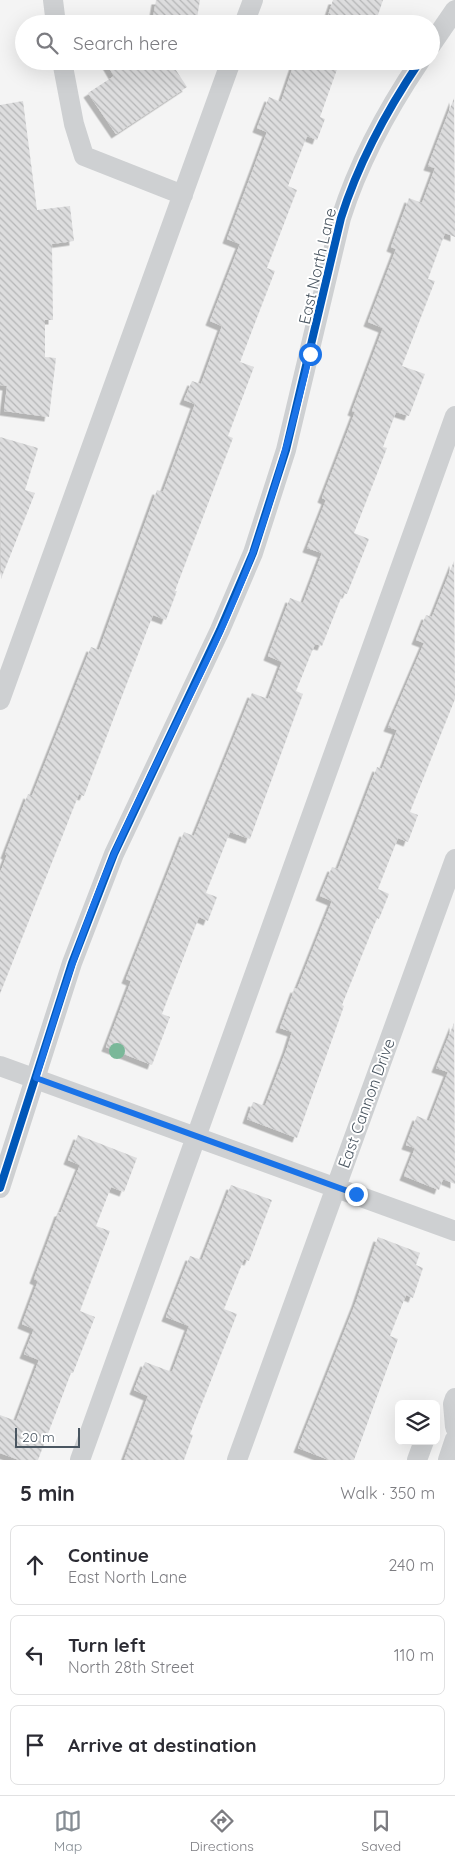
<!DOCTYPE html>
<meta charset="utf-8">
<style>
:root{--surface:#fff;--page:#f7f7f7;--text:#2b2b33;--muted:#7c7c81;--line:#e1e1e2;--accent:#868d94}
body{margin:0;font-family:Quicksand,sans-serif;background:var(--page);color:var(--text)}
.controls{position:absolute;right:15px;bottom:15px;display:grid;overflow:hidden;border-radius:8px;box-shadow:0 5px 20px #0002}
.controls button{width:45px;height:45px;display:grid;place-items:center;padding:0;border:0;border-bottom:1px solid var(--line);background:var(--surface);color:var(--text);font:25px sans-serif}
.scale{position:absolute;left:15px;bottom:12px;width:65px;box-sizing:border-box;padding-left:5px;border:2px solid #4a5661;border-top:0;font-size:14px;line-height:18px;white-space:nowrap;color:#4a5661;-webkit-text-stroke:4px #fff;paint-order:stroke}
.stop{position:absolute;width:15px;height:15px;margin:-11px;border:4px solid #1a73e8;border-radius:50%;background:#fff}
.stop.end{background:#1a73e8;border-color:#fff;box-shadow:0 1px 5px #0008}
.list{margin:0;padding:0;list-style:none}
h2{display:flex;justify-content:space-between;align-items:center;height:65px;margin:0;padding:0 20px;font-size:21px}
h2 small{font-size:16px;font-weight:400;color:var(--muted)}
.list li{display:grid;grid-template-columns:32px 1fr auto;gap:15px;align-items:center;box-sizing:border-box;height:80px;margin:0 10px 10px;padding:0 10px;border:1px solid var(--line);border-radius:8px}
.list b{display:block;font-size:19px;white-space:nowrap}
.list p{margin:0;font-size:16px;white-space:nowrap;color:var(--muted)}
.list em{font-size:16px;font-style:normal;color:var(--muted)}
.icon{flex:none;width:28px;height:28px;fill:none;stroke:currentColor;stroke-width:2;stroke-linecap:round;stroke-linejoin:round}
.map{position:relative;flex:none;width:455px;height:1460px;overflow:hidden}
.search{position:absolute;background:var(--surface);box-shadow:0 5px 20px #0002;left:15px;right:15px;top:15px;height:55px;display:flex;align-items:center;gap:12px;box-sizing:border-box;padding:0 18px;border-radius:28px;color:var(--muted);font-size:19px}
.sheet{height:335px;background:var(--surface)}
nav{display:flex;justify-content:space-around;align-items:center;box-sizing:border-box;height:70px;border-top:1px solid var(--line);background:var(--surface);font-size:14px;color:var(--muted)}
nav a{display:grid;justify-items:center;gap:2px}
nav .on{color:var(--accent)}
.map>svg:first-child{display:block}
</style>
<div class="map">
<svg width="455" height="1460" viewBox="0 0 455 1460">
<defs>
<pattern id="building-back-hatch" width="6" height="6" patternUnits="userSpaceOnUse" patternTransform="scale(1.25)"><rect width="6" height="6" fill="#ddddde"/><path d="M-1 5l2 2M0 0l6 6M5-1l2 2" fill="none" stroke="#b5b6b7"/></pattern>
<filter id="shadow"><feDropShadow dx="-4.5" dy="4.5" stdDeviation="0" flood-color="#0004"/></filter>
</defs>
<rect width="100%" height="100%" fill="#f4f4f4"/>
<path fill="url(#building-back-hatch)" filter="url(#shadow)" d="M 156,0 L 200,0 L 196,24 L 152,24 Z
M 333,0 L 383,0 L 375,24 L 344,24 L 327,18 Z
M 105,61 L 170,61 L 187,87 L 116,134 L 88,93 L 114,76 Z
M 295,61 L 340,61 L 320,117 L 325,119 L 317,140 L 307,136 L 288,186 L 297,190 L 267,268 L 275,271 L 240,362 L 254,367 L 228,436 L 233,438 L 175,591 L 177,591 L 166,620 L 153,615 L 84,796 L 79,794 L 0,994 L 0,873 L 7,855 L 5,854 L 28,794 L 32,796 L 91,647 L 99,650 L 157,490 L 163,492 L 195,404 L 184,400 L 192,381 L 201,384 L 222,326 L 210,321 L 240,244 L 227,239 L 267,132 L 257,128 L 269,97 L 281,102 Z
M 454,98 L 455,237 L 445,233 L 428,279 L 435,281 L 402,366 L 425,374 L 409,416 L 396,412 L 383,447 L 387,448 L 354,533 L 369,539 L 347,594 L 343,593 L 322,646 L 315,644 L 296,691 L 303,694 L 250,839 L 230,832 L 206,893 L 217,897 L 208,921 L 199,917 L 162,1014 L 170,1017 L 152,1065 L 106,1047 L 131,981 L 126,979 L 184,832 L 194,836 L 252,693 L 268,699 L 282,662 L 268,656 L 290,598 L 303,603 L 322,553 L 307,548 L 326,500 L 322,498 L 355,412 L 352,411 L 383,328 L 368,322 L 396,249 L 391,247 L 409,198 L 422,203 L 435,168 L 428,166 Z
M 23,101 L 37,210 L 70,206 L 74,241 L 52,244 L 53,320 L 45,320 L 45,357 L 56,358 L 49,417 L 4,411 L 7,386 L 0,385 L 0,105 Z
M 0,437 L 38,448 L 25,490 L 35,493 L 1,579 Z
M 454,561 L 455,699 L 410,812 L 418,815 L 408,842 L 398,838 L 378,889 L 389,894 L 379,919 L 377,918 L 342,1005 L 344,1006 L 297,1138 L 247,1119 L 253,1102 L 265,1106 L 287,1048 L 292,1032 L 280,1028 L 295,988 L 297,989 L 332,901 L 320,896 L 332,867 L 338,869 L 377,767 L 382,769 L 397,730 L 388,727 L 424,643 L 416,640 L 426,615 L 432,617 Z
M 454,1023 L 455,1184 L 443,1179 L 439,1190 L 404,1176 L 415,1148 L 406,1145 L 417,1116 L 429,1121 L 448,1072 L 436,1068 Z
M 78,1135 L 137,1158 L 124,1192 L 111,1187 L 96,1226 L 110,1231 L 80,1311 L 95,1317 L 73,1373 L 71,1373 L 38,1460 L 19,1460 L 0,1453 L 0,1415 L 16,1421 L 39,1360 L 24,1354 L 34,1329 L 22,1324 L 38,1281 L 34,1279 L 59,1212 L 61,1212 L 80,1165 L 68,1160 Z
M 231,1185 L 272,1200 L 249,1261 L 244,1259 L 224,1309 L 237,1314 L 190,1434 L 193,1435 L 184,1460 L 124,1460 L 148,1396 L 134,1390 L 145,1362 L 172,1372 L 189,1326 L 166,1317 L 190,1256 L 202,1260 Z
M 378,1237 L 420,1253 L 416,1265 L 423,1268 L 413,1298 L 406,1295 L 390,1336 L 398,1339 L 354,1460 L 329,1460 L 298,1448 L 356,1302 Z"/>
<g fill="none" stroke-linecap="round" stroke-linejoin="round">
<path stroke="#ced0d2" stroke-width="20" d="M 53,0 L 56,24
M 244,24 L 253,0
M 431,45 L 455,10
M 62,61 L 74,124 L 84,156 L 183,195
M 0,700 L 231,61
M 0,1066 L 455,1231
M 0,1188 L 72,963 L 114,854 L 220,630 L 253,553 L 286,450 L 341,218 C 359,161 387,110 420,61
M 455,1398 L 453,1404 L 455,1427
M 80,1460 L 455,416
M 237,1460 L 455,859
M 417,1460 L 424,1441
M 448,1460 L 455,1439"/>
<defs>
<path id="cycleway" d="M 0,1188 L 72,963 L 114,854 L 220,630 L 253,553 L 286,450 L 341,218 C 359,161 387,110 420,61"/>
</defs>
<use href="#cycleway" stroke="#fff" stroke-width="11"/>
<use href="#cycleway" stroke="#0057b8" stroke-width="8"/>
</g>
<circle fill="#7ab899" cx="117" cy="1051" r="8"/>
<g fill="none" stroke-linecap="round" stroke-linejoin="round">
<path stroke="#1a73e8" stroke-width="6" d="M 310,354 C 294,421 276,488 253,553 C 215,656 158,753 114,854 C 83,927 59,1003 36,1078 L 356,1194"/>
</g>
<g text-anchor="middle" stroke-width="4" stroke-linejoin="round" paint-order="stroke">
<g font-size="16" fill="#4a5661" stroke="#fff">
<text transform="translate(317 266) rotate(-77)" y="6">East North Lane</text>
<text transform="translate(366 1103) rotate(-70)" y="6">East Cannon Drive</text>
</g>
</g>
</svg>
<div class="controls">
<button><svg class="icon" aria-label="layers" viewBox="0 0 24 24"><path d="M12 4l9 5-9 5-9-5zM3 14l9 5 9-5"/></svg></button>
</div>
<div class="scale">20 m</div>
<div class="stop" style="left:310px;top:354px"></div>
<div class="stop end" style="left:356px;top:1194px"></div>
<div class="search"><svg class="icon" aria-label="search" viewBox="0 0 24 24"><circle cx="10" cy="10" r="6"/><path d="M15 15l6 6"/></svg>Search here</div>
</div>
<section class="sheet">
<h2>5 min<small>Walk · 350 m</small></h2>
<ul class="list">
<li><svg class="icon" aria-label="ahead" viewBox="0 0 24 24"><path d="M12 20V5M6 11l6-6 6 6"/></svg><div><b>Continue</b><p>East North Lane</p></div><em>240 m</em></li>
<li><svg class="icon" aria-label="left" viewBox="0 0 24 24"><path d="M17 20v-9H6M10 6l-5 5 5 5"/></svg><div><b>Turn left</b><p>North 28th Street</p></div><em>110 m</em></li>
<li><svg class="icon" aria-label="arrive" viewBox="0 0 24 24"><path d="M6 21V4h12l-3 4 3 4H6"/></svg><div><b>Arrive at destination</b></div></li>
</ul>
</section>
<nav>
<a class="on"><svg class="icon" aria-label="map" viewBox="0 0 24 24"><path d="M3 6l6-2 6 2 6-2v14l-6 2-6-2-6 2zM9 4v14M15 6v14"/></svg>Map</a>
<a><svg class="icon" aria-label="directions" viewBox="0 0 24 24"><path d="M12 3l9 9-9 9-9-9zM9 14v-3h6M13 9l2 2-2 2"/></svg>Directions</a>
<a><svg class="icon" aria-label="saved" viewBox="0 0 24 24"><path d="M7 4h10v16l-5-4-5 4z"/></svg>Saved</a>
</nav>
